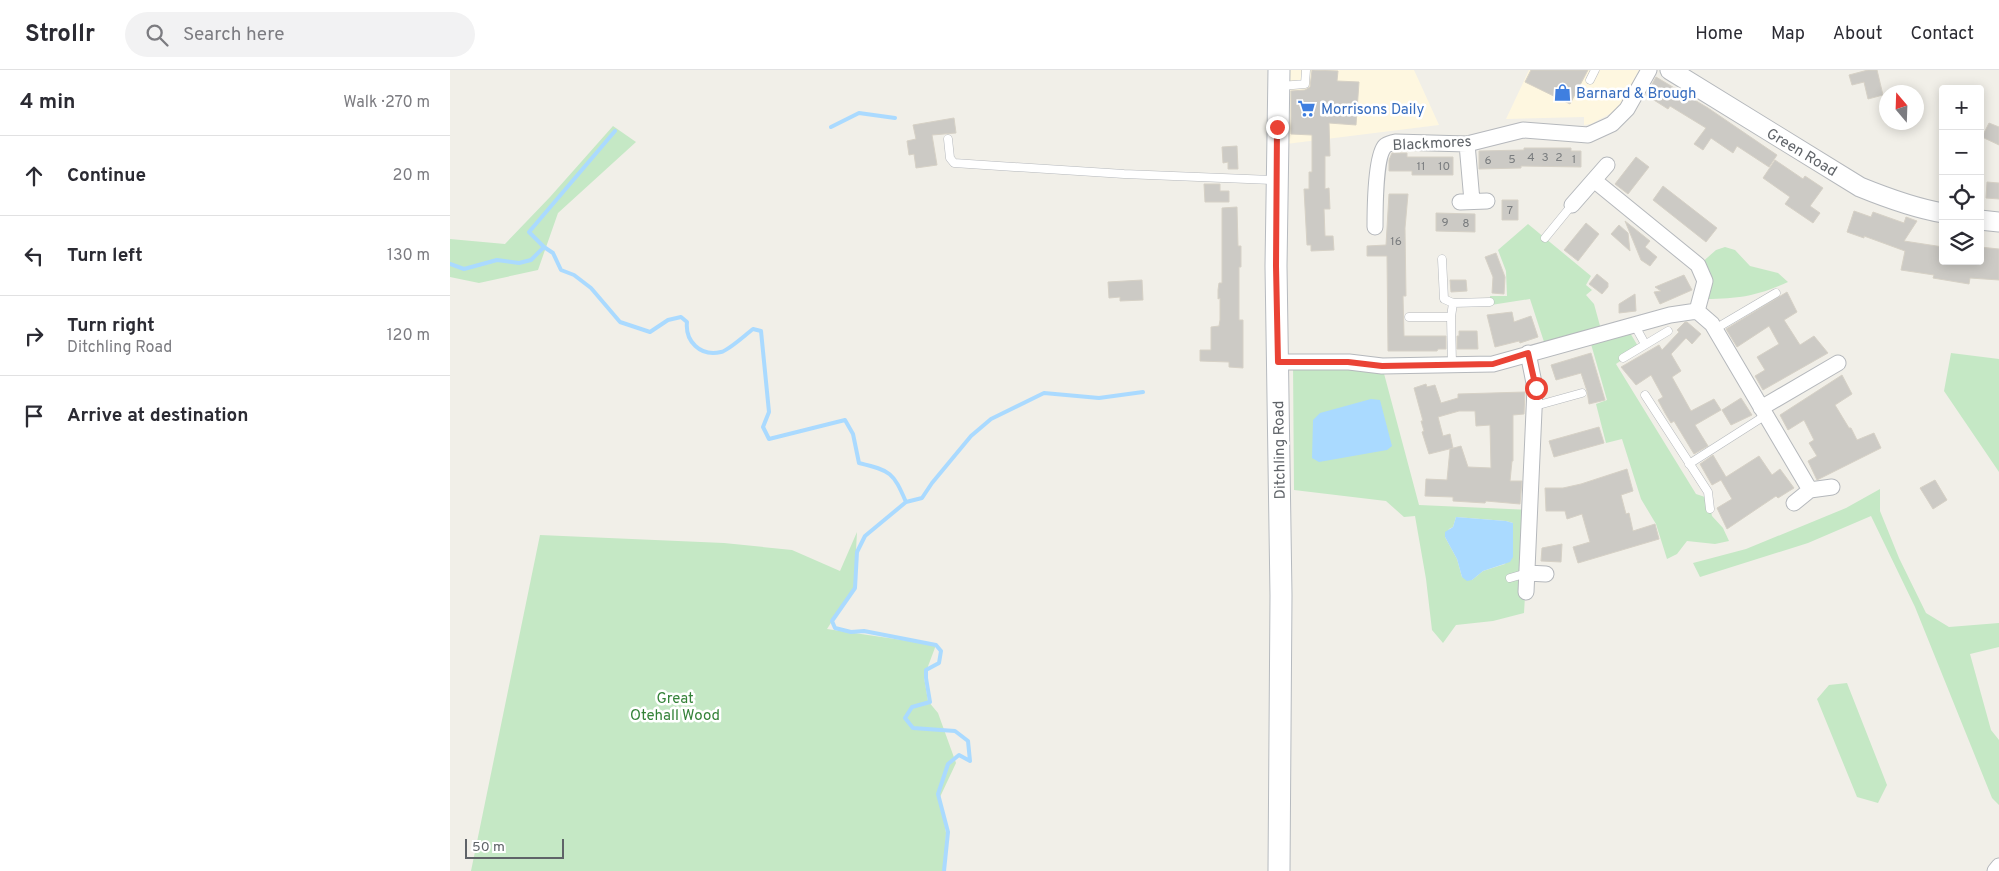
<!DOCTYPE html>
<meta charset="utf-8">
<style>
:root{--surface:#fff;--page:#f2f2f3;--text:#2b2b33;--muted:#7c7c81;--line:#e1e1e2}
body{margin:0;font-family:Overpass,sans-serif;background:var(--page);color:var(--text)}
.controls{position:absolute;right:15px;top:15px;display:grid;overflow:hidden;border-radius:5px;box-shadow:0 2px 12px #0003}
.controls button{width:45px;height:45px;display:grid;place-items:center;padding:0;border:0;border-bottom:1px solid var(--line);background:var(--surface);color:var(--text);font:25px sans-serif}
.compass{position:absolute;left:1429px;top:15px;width:45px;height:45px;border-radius:50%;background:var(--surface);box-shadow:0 2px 12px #0003;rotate:341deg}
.scale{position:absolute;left:15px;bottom:12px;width:99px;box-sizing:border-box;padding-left:5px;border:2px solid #5f6368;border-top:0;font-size:14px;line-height:18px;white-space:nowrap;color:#5f6368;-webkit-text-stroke:4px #fff;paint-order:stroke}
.stop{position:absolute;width:15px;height:15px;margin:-11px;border:4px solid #ea4335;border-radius:50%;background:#fff}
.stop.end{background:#ea4335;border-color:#fff;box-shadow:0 1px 5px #0008}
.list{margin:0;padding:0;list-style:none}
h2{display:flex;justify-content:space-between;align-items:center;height:65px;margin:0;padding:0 20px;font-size:21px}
h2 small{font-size:16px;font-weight:400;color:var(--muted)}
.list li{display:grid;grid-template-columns:32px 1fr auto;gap:15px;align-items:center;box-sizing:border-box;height:80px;padding:0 20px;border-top:1px solid var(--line)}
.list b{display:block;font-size:19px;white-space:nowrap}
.list p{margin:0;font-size:16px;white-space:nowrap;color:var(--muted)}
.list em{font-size:16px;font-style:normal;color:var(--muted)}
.icon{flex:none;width:28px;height:28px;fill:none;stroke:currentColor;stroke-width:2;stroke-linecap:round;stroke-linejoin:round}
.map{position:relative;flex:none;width:1549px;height:801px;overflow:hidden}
header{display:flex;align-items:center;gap:30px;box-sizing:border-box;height:70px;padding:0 25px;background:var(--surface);border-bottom:1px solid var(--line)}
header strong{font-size:24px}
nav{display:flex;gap:28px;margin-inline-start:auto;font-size:18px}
.search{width:350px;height:45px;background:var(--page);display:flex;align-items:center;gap:12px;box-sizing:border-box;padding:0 18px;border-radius:28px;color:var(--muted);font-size:19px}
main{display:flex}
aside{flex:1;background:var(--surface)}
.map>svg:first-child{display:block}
</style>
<header>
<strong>Strollr</strong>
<div class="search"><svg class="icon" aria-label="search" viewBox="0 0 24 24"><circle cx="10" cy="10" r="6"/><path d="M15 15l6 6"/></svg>Search here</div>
<nav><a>Home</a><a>Map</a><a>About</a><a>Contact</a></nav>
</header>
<main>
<aside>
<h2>4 min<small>Walk · 270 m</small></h2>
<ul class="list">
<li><svg class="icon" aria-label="ahead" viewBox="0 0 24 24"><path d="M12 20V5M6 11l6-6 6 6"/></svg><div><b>Continue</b></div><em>20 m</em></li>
<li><svg class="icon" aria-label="left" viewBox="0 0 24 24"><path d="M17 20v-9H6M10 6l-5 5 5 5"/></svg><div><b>Turn left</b></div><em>130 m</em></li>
<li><svg class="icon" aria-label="right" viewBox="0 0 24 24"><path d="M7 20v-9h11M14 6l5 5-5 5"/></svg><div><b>Turn right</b><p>Ditchling Road</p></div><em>120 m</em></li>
<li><svg class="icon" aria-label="arrive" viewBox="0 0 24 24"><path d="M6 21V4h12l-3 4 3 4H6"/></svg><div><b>Arrive at destination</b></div></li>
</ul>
</aside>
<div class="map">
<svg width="1549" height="801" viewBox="0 0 1549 801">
<rect width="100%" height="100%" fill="#f1efe8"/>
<path fill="#fef7e0" d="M 840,0 L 964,0 L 989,55 L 836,74 Z
M 1079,0 L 1189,0 L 1169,39 L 1141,54 L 1134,55 L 1134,47 L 1056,49 Z"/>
<path fill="#c5e8c5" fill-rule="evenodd" d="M 163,56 L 186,72 L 108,143 L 88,200 L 29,213 L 0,207 L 0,169 L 55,174 L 100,127 Z
M 1078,154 L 1141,206 L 1136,215 L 1142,220 L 1136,225 L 1144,234 L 1152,263 L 1176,256 L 1189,278 L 1166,294 L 1246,424 L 1258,428 L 1262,446 L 1273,458 L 1279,471 L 1265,474 L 1237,471 L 1227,484 L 1217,489 L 1206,454 L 1191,429 L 1172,369 L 1156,373 L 1146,334 L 1157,330 L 1139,267 L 1096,278 L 1080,229 L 1041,235 L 1040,226 L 1057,226 L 1056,201 L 1048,180 Z
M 1275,177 L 1285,180 L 1300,196 L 1328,203 L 1338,212 C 1305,227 1286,229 1250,229 L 1249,195 L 1266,180 Z
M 1501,283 L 1549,289 L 1549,402 L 1494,321 Z
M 843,292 L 932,296 L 969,435 L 1080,440 L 1074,543 L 1043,551 L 1006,555 L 993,573 L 982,560 L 976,509 L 965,446 L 954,447 L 936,431 L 844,420 ZM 1006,447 L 1056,451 L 1063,453 L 1055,494 L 1033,501 L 1022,510 L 1012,507 L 1007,489 L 995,467 L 999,459 L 1003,457 Z
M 1430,419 L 1430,441 L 1449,488 L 1476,543 L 1499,557 L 1549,553 L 1549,577 L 1520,584 L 1541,660 L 1549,670 L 1549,735 L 1542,728 L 1465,537 L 1421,446 L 1358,473 L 1250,507 L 1243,493 L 1296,479 L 1396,438 Z
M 407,462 L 404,517 L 377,559 L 486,575 L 474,607 L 478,631 L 488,643 L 506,693 L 490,727 L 496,763 L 494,801 L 21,801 L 90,465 L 274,473 L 342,480 L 390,501 Z
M 1397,613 L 1437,715 L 1428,733 L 1407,727 L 1367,629 L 1379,615 Z"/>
<path fill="#aadaff" d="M 921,329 L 930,330 L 942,376 L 937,380 L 869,392 L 862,388 L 863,350 L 870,343 Z
M 1006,447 L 1056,451 L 1063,453 L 1063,487 L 1060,492 L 1033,501 L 1022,510 L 1017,511 L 1012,507 L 1007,489 L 995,467 L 995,462 L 1003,457 Z"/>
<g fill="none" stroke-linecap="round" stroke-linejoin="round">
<path stroke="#aadaff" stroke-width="4" d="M 381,57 L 409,43 L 445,48
M 94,177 L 79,162 L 165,61
M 0,194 L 14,199 L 47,190 L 69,193 L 81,190 L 94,177 L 103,183 L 111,200 L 124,205 L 141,218 L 170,252 L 200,262 L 218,250 L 231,247 L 237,252 C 235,271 250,287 271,282 C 279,280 295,265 303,259 L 311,261 L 319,342 L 313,357 L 319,369 L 395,350 L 403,364 L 409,393 C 441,401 443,402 456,432
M 494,801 L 498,762 L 488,724 L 498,694 L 509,685 L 520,691 L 518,671 L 505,661 L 463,658 L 455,648 L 462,637 L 480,632 L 476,608 L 476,600 L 489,593 L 491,581 L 486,575 L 414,561 L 401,562 L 385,558 L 382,551 L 405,518 L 407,482 L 415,466 L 456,432 L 472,428 L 482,413 L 521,366 L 541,349 L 594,323 L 649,328 L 693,322"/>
</g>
<path fill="#cccac5" stroke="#d6d1c6" d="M 862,0 L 888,1 L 887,11 L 909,12 L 906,55 L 879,53 L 880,86 L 875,86 L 875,119 L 879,118 L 880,139 L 874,139 L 875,166 L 883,166 L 884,180 L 861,181 L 861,175 L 857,175 L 854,119 L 859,119 L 859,102 L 862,102 L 862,65 L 841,64 L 841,21 L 855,20 L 860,17 Z
M 1081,0 L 1138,0 L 1120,34 L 1075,12 Z
M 1418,0 L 1427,0 L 1433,25 L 1418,29 L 1414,12 L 1402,15 L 1399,5 Z
M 1206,7 L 1258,38 L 1327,85 L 1319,97 L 1287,76 L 1283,83 L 1261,68 L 1253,80 L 1244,74 L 1256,58 L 1220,36 L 1218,39 L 1196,25 Z
M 504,48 L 506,63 L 482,65 L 487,95 L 466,98 L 464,84 L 459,85 L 457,71 L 466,69 L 463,55 Z
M 1539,53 L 1549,57 L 1549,75 L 1532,67 Z
M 787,76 L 788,99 L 778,99 L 778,92 L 773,93 L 772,77 Z
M 1074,78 L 1121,78 L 1121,81 L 1131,81 L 1131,97 L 1071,96 L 1071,98 L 1029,99 L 1029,81 L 1074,80 Z
M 942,83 L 957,83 L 957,87 L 1003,87 L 1003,105 L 962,105 L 962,101 L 939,101 L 939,90 Z
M 1186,87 L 1199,97 L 1178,124 L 1165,114 Z
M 1325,90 L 1353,109 L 1355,106 L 1373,118 L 1360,136 L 1370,143 L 1363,153 L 1335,134 L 1340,127 L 1313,108 Z
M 1537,112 L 1549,113 L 1549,129 L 1536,128 Z
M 754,114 L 770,114 L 770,121 L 779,121 L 779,132 L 755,132 Z
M 1213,116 L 1267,158 L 1256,172 L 1203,130 Z
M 939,124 L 958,124 L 955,158 L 956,226 L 953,226 L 954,266 L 996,266 L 996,279 L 988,279 L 987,281 L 938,281 L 937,186 L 917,186 L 917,176 L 936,175 Z
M 1052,130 L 1068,130 L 1068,150 L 1052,150 Z
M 787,137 L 788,176 L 791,176 L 791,197 L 789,197 L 789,250 L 793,250 L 793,298 L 779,297 L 779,292 L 750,291 L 750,280 L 761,280 L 761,257 L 769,256 L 770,250 L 770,228 L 768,229 L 768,220 L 769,213 L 772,213 L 772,138 Z
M 1404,141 L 1421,147 L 1423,142 L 1454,153 L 1456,147 L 1467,151 L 1454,171 L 1493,177 L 1493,191 L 1530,191 L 1530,177 L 1549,179 L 1549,210 L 1520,208 L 1519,214 L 1483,208 L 1484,205 L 1451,200 L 1455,181 L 1414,166 L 1414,168 L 1397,162 Z
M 986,143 L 1025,144 L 1025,162 L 986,161 Z
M 1175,151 L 1200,171 L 1195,177 L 1207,187 L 1200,196 L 1191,190 Z
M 1136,153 L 1149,164 L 1128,191 L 1114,180 Z
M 1169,155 L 1178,163 L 1180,181 L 1161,164 Z
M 1046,183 L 1055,207 L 1054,224 L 1042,223 L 1043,207 L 1035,187 Z
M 1147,204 L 1158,213 L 1158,217 L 1152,224 L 1139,214 Z
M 1234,205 L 1242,220 L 1210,234 L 1204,222 L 1211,221 L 1205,217 Z
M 692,210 L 693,230 L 670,231 L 670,227 L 659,228 L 658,212 Z
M 1000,210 L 1016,210 L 1017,221 L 1001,222 Z
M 1337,222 L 1347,242 L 1334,250 L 1350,275 L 1364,266 L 1378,283 L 1313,320 L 1305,306 L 1315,300 L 1307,287 L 1329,274 L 1319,256 L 1287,277 L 1276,259 Z
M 1185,224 L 1186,241 L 1169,243 L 1169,234 Z
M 1062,242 L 1064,252 L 1081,246 L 1088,267 L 1070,273 L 1069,271 L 1045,277 L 1037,245 Z
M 1235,252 L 1237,252 L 1251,264 L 1242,274 L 1236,268 L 1221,284 L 1231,301 L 1222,307 L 1241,341 L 1264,329 L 1271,340 L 1245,355 L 1258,376 L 1244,384 L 1224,351 L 1221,353 L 1215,343 L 1208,330 L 1213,327 L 1201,305 L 1186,315 L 1171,297 L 1209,275 L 1212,280 L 1229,262 L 1227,260 Z
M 1009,261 L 1027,261 L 1028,279 L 1007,279 L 1007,266 L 1009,266 Z
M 1141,283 L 1155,330 L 1139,334 L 1137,321 L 1131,303 L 1106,310 L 1101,295 Z
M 1392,305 L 1402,324 L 1385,335 L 1399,358 L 1401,358 L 1407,370 L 1424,363 L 1431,378 L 1367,410 L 1358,391 L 1367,386 L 1359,373 L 1364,370 L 1354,350 L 1338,360 L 1330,345 Z
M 976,314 L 977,317 L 985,315 L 991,333 L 1008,328 L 1008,324 L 1075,322 L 1074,344 L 1063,345 L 1063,391 L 1062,391 L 1060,411 L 1072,411 L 1070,434 L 1036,431 L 1035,433 L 1003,431 L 1003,427 L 975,426 L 976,409 L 997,410 L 1000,379 L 1011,376 L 1018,397 L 1041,398 L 1040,355 L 1026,356 L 1025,341 L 1009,341 L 988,347 L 993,366 L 1000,364 L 1003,378 L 979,384 L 972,362 L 974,361 L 971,351 L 973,351 L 964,318 Z
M 1291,328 L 1302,345 L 1281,355 L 1272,340 Z
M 1149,357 L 1154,373 L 1104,387 L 1099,371 Z
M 1263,385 L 1276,407 L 1309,386 L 1322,405 L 1330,399 L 1344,418 L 1328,428 L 1326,426 L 1277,459 L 1267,438 L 1282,429 L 1271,410 L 1262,415 L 1250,394 Z
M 1177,399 L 1183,421 L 1171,425 L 1176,444 L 1179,443 L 1183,461 L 1205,454 L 1209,469 L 1128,493 L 1123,477 L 1140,472 L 1132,444 L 1117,449 L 1115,441 L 1096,441 L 1095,418 L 1113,418 L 1131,414 Z
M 1485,410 L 1497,430 L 1483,439 L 1470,418 Z
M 1112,474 L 1111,492 L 1091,491 L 1092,478 Z"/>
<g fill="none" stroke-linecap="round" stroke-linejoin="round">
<defs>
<path id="service" d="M 1140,10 L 1145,0
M 831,16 L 855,14 L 856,0
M 498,69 L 500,88 L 504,93 L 674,104 L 825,110
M 1095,168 L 1122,135
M 992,189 L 994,229 L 1003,233
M 959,247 L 1001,247
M 1184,254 L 1195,274
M 1265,259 L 1326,223
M 1173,288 L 1218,261
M 1002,294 L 1001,247 L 1003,233 L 1040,232
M 1195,325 L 1258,422 L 1260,439
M 1085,336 L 1132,323
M 1239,394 L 1316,345
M 1060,508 L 1077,503"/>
<path id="minor" d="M 1017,74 L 1022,131
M 1145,111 L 1248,195 L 1255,211 L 1247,241 L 1262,254 L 1360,420
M 1010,132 L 1037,131
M 1122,135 L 1157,95
M 925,157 C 925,142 925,86 935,76 C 937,74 942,73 945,72 L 1017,74 L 1073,60 L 1138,65 L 1162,54 L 1177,39 L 1199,0
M 828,292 L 899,292 L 932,296 L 1043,294 L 1220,245 L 1247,241
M 1311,338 L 1388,293
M 1344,433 L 1360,420 L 1382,417
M 1077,503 L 1096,504
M 1076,522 L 1085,318 L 1078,283
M 1545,801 L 1549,796"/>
<path id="tertiary" d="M 1220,0 L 1410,117 C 1437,128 1464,138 1493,143
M 1530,150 L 1549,152"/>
<path id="secondary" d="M 829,801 L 831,525 L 826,196 L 829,0"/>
</defs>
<use href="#service" stroke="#b5b8bc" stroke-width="9"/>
<use href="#minor" stroke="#b5b8bc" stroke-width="17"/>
<use href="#tertiary" stroke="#b5b8bc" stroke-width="21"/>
<use href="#secondary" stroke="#b6babf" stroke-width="23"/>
<use href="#service" stroke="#fff" stroke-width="8"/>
<use href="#minor" stroke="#fff" stroke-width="15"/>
<use href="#tertiary" stroke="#fff" stroke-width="19"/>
<use href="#secondary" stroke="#fff" stroke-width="21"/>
</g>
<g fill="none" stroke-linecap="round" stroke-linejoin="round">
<path stroke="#ea4335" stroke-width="6" d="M 827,57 L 826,196 L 828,292 L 898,292 L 932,296 L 1043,294 L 1078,283 L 1086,318"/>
</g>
<defs>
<symbol id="shop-bare" viewBox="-9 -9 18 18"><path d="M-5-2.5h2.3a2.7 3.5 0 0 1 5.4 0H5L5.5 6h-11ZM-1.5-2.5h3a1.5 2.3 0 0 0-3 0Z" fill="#3f7fe0" stroke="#fff" stroke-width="2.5" paint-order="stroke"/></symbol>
<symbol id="supermarket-bare" viewBox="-9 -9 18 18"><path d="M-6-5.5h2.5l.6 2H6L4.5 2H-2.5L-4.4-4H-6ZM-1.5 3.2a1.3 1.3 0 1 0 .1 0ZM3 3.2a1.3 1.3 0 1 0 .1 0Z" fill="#3f7fe0" stroke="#fff" stroke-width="2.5" paint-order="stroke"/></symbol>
</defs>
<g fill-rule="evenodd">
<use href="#shop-bare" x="1100" y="10" width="25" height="25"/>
<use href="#supermarket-bare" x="844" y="26" width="25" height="25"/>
</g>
<g text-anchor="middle" stroke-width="5" stroke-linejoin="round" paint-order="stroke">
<g font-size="12" fill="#7a7d7f">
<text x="1081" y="91">4</text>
<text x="1095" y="91">3</text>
<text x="1109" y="91">2</text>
<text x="1062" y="93">5</text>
<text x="1124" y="93">1</text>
<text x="1038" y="94">6</text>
<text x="971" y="100">11</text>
<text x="994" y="100">10</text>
<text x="1060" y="144">7</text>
<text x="995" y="156">9</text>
<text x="1016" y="157">8</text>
<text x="946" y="175">16</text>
</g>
<g font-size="15" fill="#366cbe" stroke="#fff" text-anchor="start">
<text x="1126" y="28">Barnard &amp; Brough</text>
<text x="871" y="44">Morrisons Daily</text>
</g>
<g font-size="15" fill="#5f6368" stroke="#fff">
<text transform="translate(982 73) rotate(-3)" y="5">Blackmores</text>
<text transform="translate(1352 82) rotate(31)" y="5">Green Road</text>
<text transform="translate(829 380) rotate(-91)" y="5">Ditchling Road</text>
</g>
<g font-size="15" fill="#348238" stroke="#fff">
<text x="225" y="633">Great<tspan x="225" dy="17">Otehall Wood</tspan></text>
</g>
</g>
</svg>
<div class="controls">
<button>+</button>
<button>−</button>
<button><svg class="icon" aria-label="locate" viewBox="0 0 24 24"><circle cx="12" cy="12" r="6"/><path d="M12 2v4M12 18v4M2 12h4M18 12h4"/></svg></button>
<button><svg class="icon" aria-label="layers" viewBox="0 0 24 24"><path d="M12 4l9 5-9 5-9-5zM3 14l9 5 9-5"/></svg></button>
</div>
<svg class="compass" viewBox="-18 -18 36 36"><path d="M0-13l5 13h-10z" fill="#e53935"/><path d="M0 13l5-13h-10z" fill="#7c7c81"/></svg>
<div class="scale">50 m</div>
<div class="stop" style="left:1086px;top:318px"></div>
<div class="stop end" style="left:827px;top:57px"></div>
</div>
</main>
